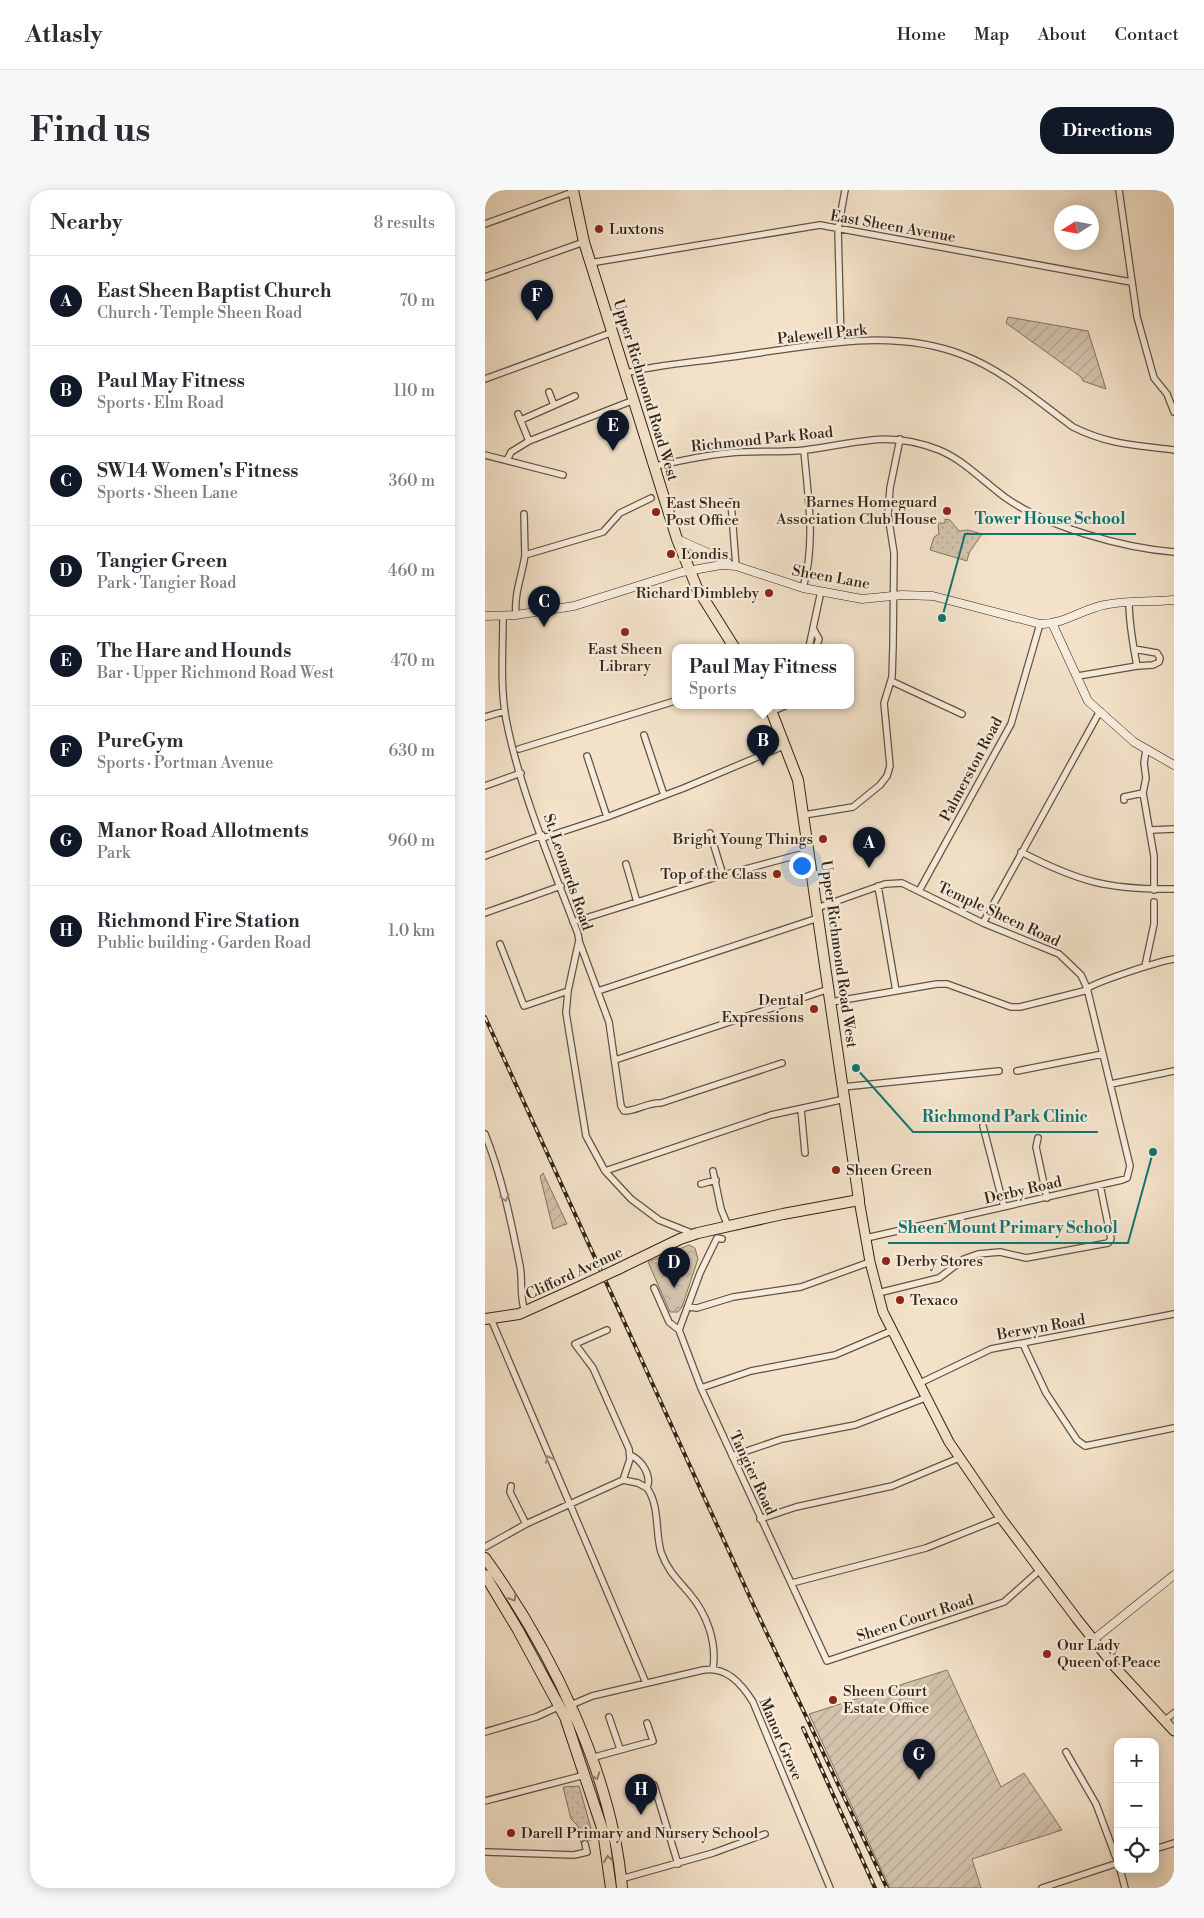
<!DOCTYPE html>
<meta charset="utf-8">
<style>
:root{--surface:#fff;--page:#f7f7f7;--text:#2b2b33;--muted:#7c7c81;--line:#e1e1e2;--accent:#111827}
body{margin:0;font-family:"Libre Bodoni",serif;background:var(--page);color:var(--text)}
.controls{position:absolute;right:15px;bottom:15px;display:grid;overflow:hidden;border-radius:10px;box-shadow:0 2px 12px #0003}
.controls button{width:45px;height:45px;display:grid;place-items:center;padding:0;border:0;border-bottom:1px solid var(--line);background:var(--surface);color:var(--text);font:25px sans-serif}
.compass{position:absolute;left:569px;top:15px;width:45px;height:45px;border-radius:50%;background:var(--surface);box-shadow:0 2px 12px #0003;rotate:259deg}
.you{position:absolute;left:316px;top:675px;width:18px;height:18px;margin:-12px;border:4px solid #fff;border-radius:50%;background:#1a73e8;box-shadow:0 0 0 8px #1a73e833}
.badge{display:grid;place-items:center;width:32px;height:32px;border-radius:50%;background:var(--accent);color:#fff;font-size:16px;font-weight:700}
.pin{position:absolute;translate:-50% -41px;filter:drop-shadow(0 1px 2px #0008)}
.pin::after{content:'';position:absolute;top:26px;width:18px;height:15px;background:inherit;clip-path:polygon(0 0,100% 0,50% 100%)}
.popup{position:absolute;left:187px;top:454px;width:182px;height:65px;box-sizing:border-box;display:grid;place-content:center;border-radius:10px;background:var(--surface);filter:drop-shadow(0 1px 4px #0005);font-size:16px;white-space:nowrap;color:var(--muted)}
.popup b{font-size:19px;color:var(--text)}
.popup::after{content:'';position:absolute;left:50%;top:100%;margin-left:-10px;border:10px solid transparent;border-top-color:var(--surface)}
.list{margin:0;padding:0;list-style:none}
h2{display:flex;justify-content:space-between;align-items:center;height:65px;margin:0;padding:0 20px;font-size:21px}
h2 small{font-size:16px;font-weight:400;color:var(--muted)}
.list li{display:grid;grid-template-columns:32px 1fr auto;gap:15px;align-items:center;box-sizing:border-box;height:90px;padding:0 20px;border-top:1px solid var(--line)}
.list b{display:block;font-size:19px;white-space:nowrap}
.list p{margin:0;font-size:16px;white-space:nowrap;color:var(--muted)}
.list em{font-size:16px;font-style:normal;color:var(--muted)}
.icon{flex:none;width:28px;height:28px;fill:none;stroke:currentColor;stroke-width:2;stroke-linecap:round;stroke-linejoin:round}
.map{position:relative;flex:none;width:689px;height:1698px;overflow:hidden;border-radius:20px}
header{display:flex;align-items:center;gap:30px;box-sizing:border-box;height:70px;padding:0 25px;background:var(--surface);border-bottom:1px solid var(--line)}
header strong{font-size:24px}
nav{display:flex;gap:28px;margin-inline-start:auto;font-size:18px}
.intro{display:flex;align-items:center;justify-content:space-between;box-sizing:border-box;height:120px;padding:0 30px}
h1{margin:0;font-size:35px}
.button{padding:12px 22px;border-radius:20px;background:var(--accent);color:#fff;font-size:18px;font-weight:700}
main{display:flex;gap:30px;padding:0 30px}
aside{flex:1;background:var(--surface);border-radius:20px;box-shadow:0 2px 12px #0003}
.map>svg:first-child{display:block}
</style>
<header>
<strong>Atlasly</strong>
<nav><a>Home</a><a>Map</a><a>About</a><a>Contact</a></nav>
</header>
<div class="intro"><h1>Find us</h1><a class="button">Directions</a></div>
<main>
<aside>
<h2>Nearby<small>8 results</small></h2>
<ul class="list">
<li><span class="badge">A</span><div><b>East Sheen Baptist Church</b><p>Church · Temple Sheen Road</p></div><em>70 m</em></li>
<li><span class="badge">B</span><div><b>Paul May Fitness</b><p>Sports · Elm Road</p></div><em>110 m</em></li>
<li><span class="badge">C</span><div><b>SW14 Women's Fitness</b><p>Sports · Sheen Lane</p></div><em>360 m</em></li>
<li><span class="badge">D</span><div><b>Tangier Green</b><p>Park · Tangier Road</p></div><em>460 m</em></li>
<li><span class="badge">E</span><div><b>The Hare and Hounds</b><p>Bar · Upper Richmond Road West</p></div><em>470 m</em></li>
<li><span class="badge">F</span><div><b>PureGym</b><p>Sports · Portman Avenue</p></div><em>630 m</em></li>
<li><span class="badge">G</span><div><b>Manor Road Allotments</b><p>Park</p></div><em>960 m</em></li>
<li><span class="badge">H</span><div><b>Richmond Fire Station</b><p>Public building · Garden Road</p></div><em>1.0 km</em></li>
</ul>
</aside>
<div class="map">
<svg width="689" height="1698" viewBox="0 0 689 1698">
<defs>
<pattern id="grass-dots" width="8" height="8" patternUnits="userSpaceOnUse" patternTransform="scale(1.25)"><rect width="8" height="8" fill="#d2c2ab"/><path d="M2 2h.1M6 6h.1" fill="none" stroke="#b5a792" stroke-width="1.8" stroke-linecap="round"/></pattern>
<pattern id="forest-crowns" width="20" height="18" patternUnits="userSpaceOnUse" patternTransform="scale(1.25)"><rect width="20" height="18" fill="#d2c2ab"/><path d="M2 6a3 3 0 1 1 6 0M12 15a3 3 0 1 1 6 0" fill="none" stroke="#b5a792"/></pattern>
<pattern id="garden-furrows" width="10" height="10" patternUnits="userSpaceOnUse" patternTransform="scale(1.25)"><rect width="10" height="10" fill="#d2c2ab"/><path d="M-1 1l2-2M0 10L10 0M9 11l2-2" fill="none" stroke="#b5a792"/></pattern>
</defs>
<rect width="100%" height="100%" fill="#f3e2c9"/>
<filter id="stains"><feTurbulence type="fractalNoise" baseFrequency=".004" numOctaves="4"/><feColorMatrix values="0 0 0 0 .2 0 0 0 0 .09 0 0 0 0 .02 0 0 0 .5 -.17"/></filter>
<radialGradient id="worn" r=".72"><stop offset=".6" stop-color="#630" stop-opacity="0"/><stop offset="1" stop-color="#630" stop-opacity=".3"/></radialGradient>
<path fill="url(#grass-dots)" stroke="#827460" d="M 460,329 L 465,330 L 474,341 L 483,340 L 497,344 L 484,363 L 482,371 L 445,360 L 449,347 L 454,344 L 453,333 L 460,333 Z
M 94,1596 L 109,1649 L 96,1653 L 93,1636 L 86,1629 L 78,1597 Z"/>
<path fill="url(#forest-crowns)" stroke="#827460" d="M 204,1055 L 210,1058 L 213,1069 L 197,1117 L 193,1122 L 185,1122 L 163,1072 Z"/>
<path fill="url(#garden-furrows)" stroke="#827460" d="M 523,127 L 603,141 L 621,199 L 598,191 L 596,187 L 521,133 Z
M 58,983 L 82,1034 L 68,1039 L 55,986 Z
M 462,1480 L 516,1597 L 539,1583 L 577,1640 L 487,1669 L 496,1698 L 405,1698 L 324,1524 Z"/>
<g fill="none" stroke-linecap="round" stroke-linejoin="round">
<defs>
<path id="street" d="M 634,0 L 652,127 L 669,188 L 682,204 L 689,222
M 0,34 L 88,2
M 105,73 L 335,35 L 646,92
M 0,87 L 99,52
M 356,152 L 353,39 L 360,0
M 141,183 C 175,174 212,172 246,167 C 321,157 404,136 478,165 C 518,180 554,212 588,237 C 624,255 651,255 689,260
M 0,189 L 128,142
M 64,202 L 69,215
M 33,224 L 44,251
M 36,230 L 90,206
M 0,265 L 78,285
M 22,270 L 26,262 L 44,251 L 149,210
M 170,276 C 195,271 220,265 244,263 C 269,260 295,263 320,260 C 371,254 402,239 454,260 C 479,270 500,293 521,308 C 562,337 639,358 689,362
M 246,312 L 251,376
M 39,324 L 40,365
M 318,398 C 331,352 323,307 319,261
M 644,412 C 644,434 648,455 652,476 L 668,475 L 674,472 L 675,468 L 672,463 L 649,459
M 31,425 C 29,403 37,386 40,365 L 118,342 L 135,323 L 166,308
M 18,426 C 18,460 15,496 21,529 C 34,598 68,678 93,744 L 94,750 L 83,801 L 81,823 L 101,946 L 120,981 L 146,1009 L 174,1030 L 209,1044
M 328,438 L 334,449 L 331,457
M 324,457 L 336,401
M 593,486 L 652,476
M 406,491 L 477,524
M 288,521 L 302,515
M 0,527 L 20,521
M 159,545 L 179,605
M 34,559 L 190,511
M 661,560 L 659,573 L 661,588 L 658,603 L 669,666 L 669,700
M 102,566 L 122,627
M 0,596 L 36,583
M 639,610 L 639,607 L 658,603
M 319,625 L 368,617 L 395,595 L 402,586 L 405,576 L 399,513 L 407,487 L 408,456 L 409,363 L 403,325 L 405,298 L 415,249
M 666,640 L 689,639
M 225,643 L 238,685
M 58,648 L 122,627 L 199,598 L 301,555
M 536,662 C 594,692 624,700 689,699
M 0,666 L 57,645
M 141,674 L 152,712
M 393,696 L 411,801
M 434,701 L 526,534 L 555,434
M 332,718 L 400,694 L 417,693 L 498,733 L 574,764 L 596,785 L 602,798 L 645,976 L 642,988 L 637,990 L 381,1048
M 0,723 L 76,696
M 88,732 L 238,685 L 324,662
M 498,733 L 615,521
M 94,751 L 124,832 L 136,916 L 139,921 C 152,921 163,912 176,913 L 297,873
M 15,754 L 39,816 L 83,801
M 660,776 L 669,734 L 669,712
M 113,801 L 333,728
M 346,812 L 452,794 L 462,794 L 526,817 L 535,817 L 599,801 C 605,793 676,771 689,769
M 130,870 L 344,799
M 532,881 L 618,864
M 626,894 L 689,881
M 358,897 L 514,881
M 316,919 L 320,963
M 498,936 L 519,1017
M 0,944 C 17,987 26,1031 35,1076 C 38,1092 34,1106 40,1121
M 553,948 L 551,957 L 562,1008
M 120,981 L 286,925 L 360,909
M 228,981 L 236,1019 L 243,1036
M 216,994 L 231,990
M 169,1098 L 184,1132 L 194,1140 L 216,1198 L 342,1471 L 519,1412 L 555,1380
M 393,1103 L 454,1088 L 479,1069 L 493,1064 L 515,1062 L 541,1068 L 623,1053 L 626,1049 L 615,995
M 203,1117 L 212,1118 L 248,1107 L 316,1097 L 385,1072
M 6,1129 L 161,1493
M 122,1140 L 90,1154 L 108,1178 L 144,1259 L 145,1269 L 138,1290 L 153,1293 L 162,1298 C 167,1286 157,1270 145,1265
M 194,1140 L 215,1083 L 232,1048 L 237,1049
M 538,1154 L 561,1203 L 592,1250 L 600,1256 L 689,1238
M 433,1194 L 506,1159 L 689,1124
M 216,1198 L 266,1181 L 350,1165 L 406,1141
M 247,1266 L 297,1249 L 370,1235 L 440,1208
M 26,1296 L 25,1302 L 41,1334
M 162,1298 C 175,1316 170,1342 176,1362 C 182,1380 193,1390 204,1403 C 222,1424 232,1452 228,1479
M 275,1329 L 311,1317 L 407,1296 L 474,1268
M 0,1357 L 41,1334 L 138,1290
M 307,1393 L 441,1358 L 516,1328
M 86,1515 L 107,1506 L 218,1480 C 241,1476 256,1493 268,1512 L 345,1698
M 124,1527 L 135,1559
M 679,1531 L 689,1523
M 0,1542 L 51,1527 L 75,1516
M 581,1562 L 611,1614 L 633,1673
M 106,1568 L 168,1551 L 162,1533
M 169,1595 L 193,1674
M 0,1611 L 100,1585
M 670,1659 L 689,1653
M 0,1662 L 89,1665 L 102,1662 L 100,1654
M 635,1679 L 640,1698
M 136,1689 L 228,1663 L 280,1644
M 557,1698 L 633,1673"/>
<path id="secondary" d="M 192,349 L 241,371 L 245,375
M 0,426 L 31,425 L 89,416 L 197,382 L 236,375 L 251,376 L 318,398 L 377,409 L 417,405 L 448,406 L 555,434 C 577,435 598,419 619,415 C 642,410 666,412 689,410
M 567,433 L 603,511 L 649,552 L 689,575
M 608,1450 L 689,1385"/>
<path id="primary" d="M 374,1010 L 385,1072 L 398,1122 L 464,1252 L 516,1328 L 592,1429 L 630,1477 L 689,1541"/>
<path id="highway" d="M 88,0 L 99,52 L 192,349 L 212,398 L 249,457
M 133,1079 L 195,1049 L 213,1043 L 298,1024 L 374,1010 L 313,590 L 284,515
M 0,1129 L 34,1124 L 92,1098
M 0,1368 C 66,1460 127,1583 137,1698
M 0,1385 L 33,1440 L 80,1527 L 118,1641 L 126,1698"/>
</defs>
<use href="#street" stroke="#625443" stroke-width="8"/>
<use href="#secondary" stroke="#322516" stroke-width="9"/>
<use href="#primary" stroke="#322516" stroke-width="11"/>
<use href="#highway" stroke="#322516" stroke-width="12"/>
<use href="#street" stroke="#f7ecdc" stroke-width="5.5"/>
<use href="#secondary" stroke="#f7ecdc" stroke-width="8"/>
<use href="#primary" stroke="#f3e2c9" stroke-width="9"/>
<use href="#highway" stroke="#f3e2c9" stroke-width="10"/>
<defs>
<path id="rail" d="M 0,827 L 268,1414 L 402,1698
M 318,1538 L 390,1698"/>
</defs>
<use href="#rail" stroke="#322516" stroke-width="4"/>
<use href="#rail" stroke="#f7ecdc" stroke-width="2" stroke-dasharray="5.5" stroke-linecap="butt"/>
<defs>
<path id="highway-bridge" d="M 92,1098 L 133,1079"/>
</defs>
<use href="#highway-bridge" stroke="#322516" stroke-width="12" stroke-linecap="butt"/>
<use href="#highway-bridge" stroke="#f3e2c9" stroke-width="10"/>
</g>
<defs><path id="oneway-chevron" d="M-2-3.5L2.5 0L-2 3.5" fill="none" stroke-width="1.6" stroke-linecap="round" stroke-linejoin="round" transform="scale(1.25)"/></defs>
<g stroke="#9e9283">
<use href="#oneway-chevron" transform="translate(20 1008) rotate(76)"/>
<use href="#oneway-chevron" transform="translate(64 1269) rotate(-113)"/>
</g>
<g stroke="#928470">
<use href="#oneway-chevron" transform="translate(28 1408) rotate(59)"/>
<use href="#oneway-chevron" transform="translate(111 1586) rotate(72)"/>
<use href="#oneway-chevron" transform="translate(123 1669) rotate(-98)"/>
</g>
<g fill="#8f2418" stroke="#f7ecdc" stroke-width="2">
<circle cx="114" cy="39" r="5"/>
<circle cx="462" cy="321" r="5"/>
<circle cx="171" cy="322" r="5"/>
<circle cx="186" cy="364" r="5"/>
<circle cx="284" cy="403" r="5"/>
<circle cx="140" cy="442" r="5"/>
<circle cx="338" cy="649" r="5"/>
<circle cx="292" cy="684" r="5"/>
<circle cx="329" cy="819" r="5"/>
<circle cx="351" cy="980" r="5"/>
<circle cx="401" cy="1071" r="5"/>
<circle cx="415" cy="1110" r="5"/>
<circle cx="562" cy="1464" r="5"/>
<circle cx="348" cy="1510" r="5"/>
<circle cx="26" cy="1643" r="5"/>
</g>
<g text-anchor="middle" stroke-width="4.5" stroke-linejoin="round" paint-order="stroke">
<g font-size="15" fill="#322516" stroke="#f7ecdc">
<text transform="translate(408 36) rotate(10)" y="5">East Sheen Avenue</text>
<text transform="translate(337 144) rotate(-6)" y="5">Palewell Park</text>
<text transform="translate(161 200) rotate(73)" y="5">Upper Richmond Road West</text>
<text transform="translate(277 249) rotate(-6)" y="5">Richmond Park Road</text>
<text transform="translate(346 387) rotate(10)" y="5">Sheen Lane</text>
<text transform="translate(486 579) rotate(-62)" y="5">Palmerston Road</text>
<text transform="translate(83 682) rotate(71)" y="5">St. Leonards Road</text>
<text transform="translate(514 724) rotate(25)" y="5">Temple Sheen Road</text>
<text transform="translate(354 764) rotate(82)" y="5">Upper Richmond Road West</text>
<text transform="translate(538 1000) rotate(-13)" y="5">Derby Road</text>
<text transform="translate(89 1083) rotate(-25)" y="5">Clifford Avenue</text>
<text transform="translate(556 1137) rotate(-10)" y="5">Berwyn Road</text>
<text transform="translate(268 1283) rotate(65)" y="5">Tangier Road</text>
<text transform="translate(430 1428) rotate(-18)" y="5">Sheen Court Road</text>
<text transform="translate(296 1549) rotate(67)" y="5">Manor Grove</text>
</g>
<g font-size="15" fill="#322516" stroke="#f7ecdc" text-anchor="start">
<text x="124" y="44">Luxtons</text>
<text x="452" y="317" text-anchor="end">Barnes Homeguard<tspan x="452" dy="17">Association Club House</tspan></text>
<text x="181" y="318">East Sheen<tspan x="181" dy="17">Post Office</tspan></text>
<text x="196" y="369">Londis</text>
<text x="274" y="408" text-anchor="end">Richard Dimbleby</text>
<text x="140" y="464" text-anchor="middle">East Sheen<tspan x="140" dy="17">Library</tspan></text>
<text x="328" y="654" text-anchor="end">Bright Young Things</text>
<text x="282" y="689" text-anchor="end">Top of the Class</text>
<text x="319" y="815" text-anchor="end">Dental<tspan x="319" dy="17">Expressions</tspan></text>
<text x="361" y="985">Sheen Green</text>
<text x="411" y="1076">Derby Stores</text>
<text x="425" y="1115">Texaco</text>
<text x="572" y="1460">Our Lady<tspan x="572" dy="17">Queen of Peace</tspan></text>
<text x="358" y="1506">Sheen Court<tspan x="358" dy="17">Estate Office</tspan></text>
<text x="36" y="1648">Darell Primary and Nursery School</text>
</g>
</g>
<path fill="none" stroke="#0f766e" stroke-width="2" d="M457 428L480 344H651M371 878L428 942H613M668 962L643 1053H403"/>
<g fill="#0f766e" stroke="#f7ecdc" stroke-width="2">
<circle cx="457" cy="428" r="5"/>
<circle cx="371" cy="878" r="5"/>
<circle cx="668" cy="962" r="5"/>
</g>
<g font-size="16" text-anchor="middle" font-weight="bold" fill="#0f766e" stroke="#f7ecdc" stroke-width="4.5" stroke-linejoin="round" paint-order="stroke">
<text x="565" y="334">Tower House School</text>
<text x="520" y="932">Richmond Park Clinic</text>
<text x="523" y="1043">Sheen Mount Primary School</text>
</g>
<rect width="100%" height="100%" filter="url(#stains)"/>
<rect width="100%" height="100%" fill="url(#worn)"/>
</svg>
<div class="controls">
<button>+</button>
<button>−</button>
<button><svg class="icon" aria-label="locate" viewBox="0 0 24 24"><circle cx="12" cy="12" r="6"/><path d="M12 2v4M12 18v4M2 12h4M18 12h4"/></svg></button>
</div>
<svg class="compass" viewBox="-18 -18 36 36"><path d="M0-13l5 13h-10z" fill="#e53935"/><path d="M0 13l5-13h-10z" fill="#7c7c81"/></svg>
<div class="you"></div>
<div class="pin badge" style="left:384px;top:678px">A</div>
<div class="pin badge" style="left:278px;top:576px">B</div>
<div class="popup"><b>Paul May Fitness</b>Sports</div>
<div class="pin badge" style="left:59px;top:437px">C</div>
<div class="pin badge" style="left:189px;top:1098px">D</div>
<div class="pin badge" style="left:128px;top:261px">E</div>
<div class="pin badge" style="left:52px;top:131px">F</div>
<div class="pin badge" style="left:434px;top:1590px">G</div>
<div class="pin badge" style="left:156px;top:1625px">H</div>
</div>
</main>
